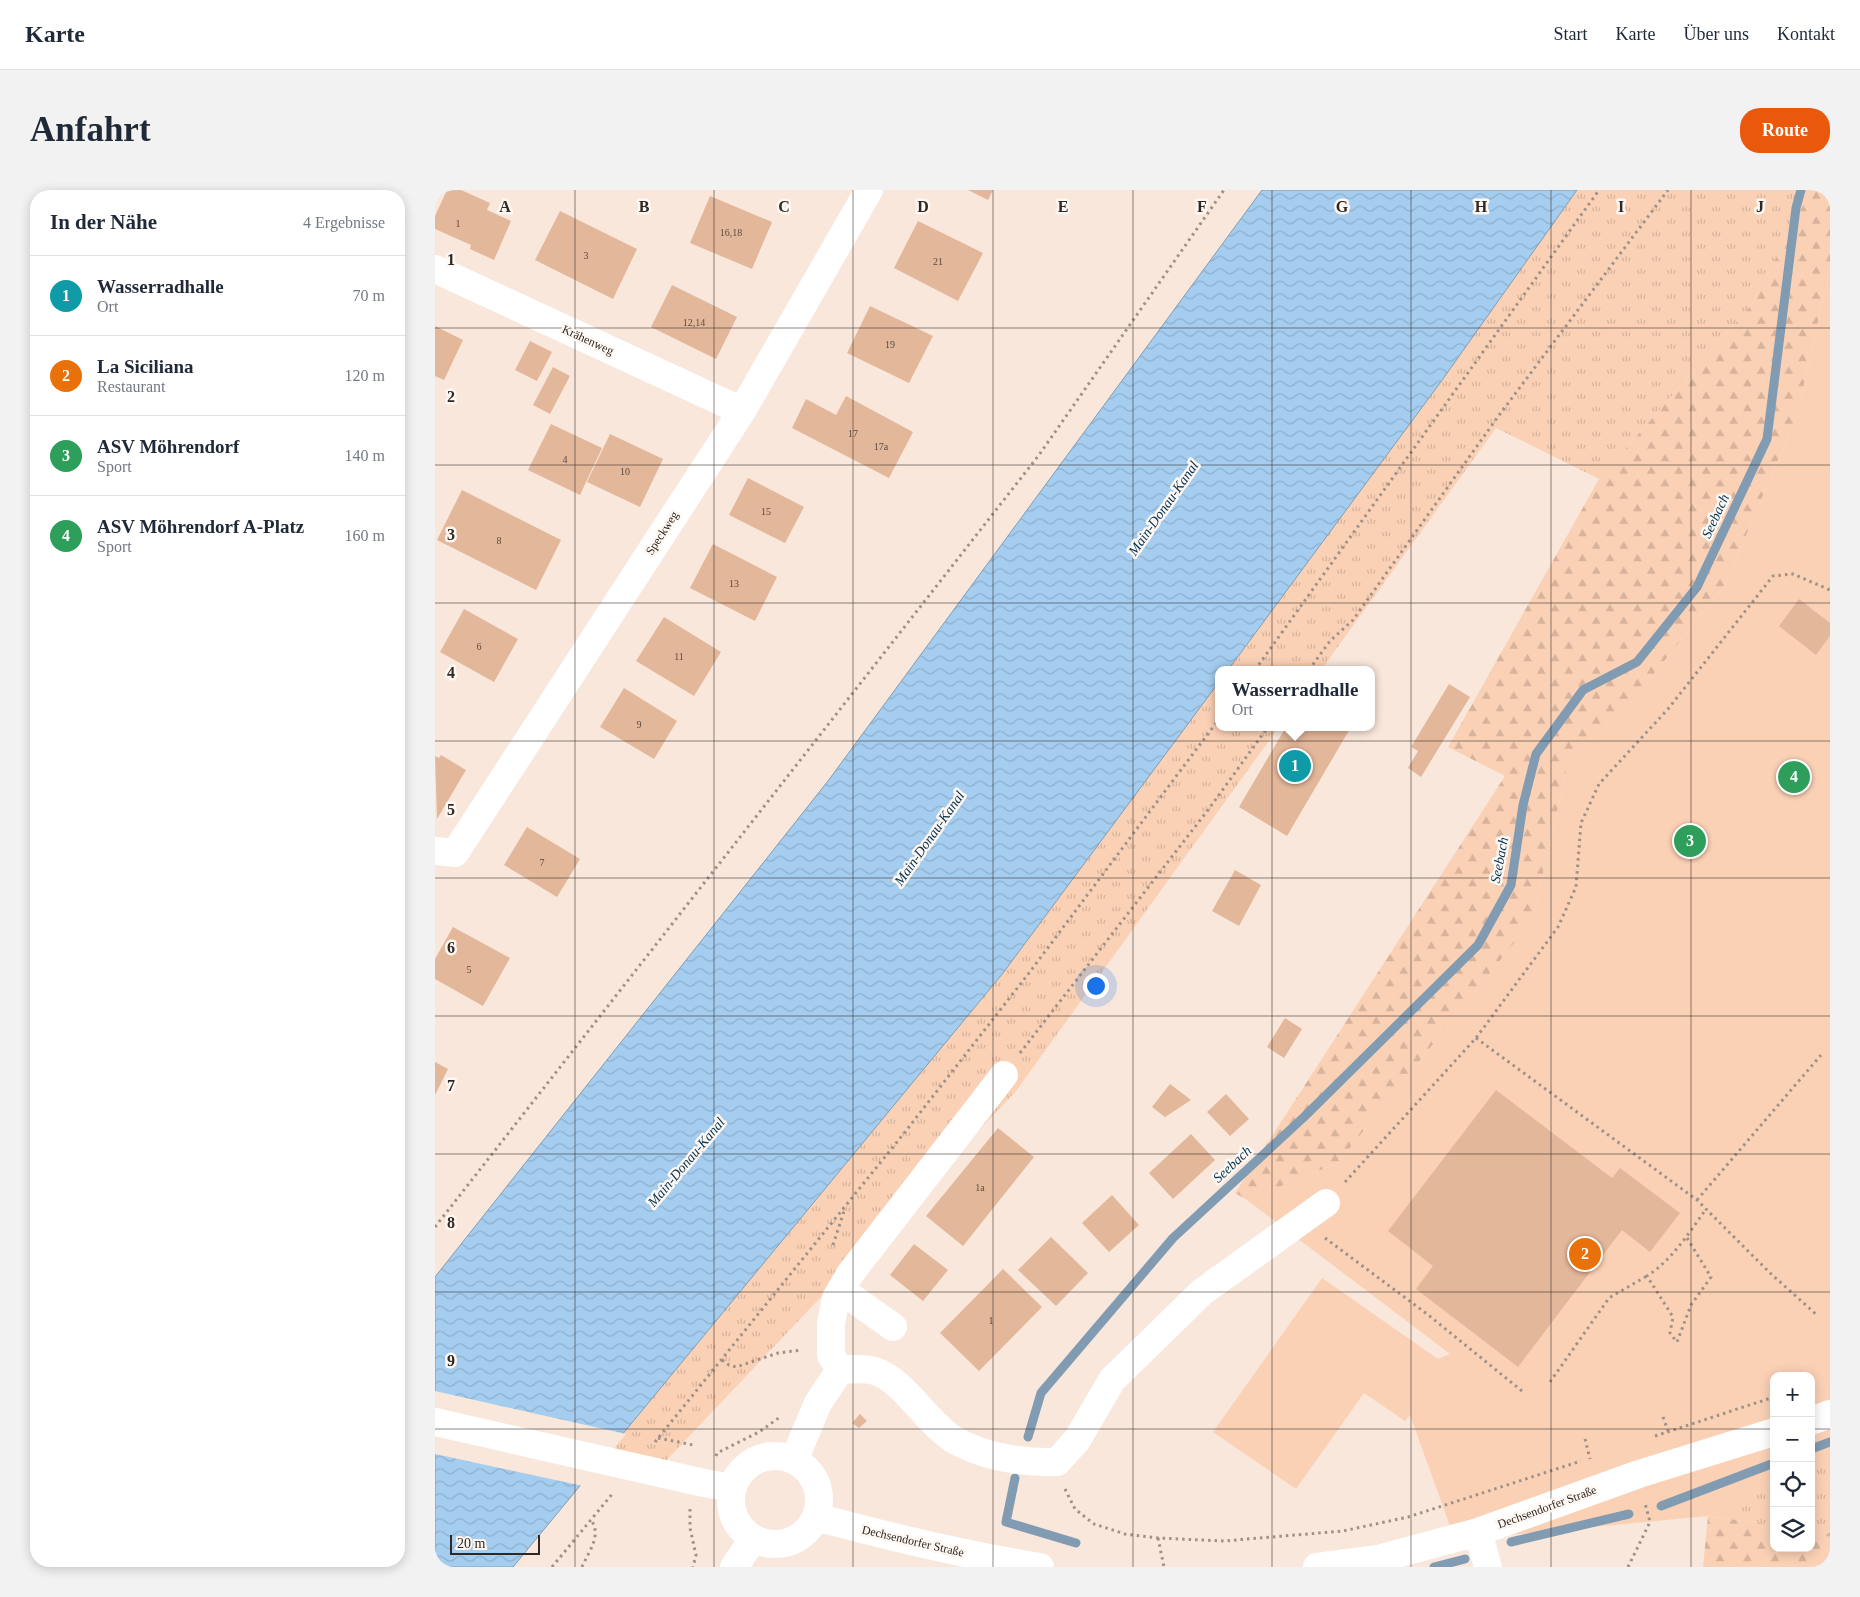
<!DOCTYPE html>
<html lang="de">
<meta charset="utf-8">
<style>
:root{--surface:#fff;--page:#f2f2f3;--text:#1f2937;--muted:#747a83;--line:#e0e1e3;--accent:#ea580c}
body{margin:0;font-family:Georgia,serif;background:var(--page);color:var(--text)}
.controls{position:absolute;right:15px;bottom:15px;display:grid;overflow:hidden;border-radius:10px;box-shadow:0 2px 12px #0003}
.controls button{width:45px;height:45px;display:grid;place-items:center;padding:0;border:0;border-bottom:1px solid var(--line);background:var(--surface);color:var(--text);font:25px sans-serif}
.scale{position:absolute;left:15px;bottom:12px;width:90px;box-sizing:border-box;padding-left:5px;border:2px solid #2f2824;border-top:0;font-size:14px;line-height:18px;white-space:nowrap;color:#2f2824;-webkit-text-stroke:4px #fef7f2;paint-order:stroke}
.you{position:absolute;left:660px;top:795px;width:18px;height:18px;margin:-12px;border:4px solid #fff;border-radius:50%;background:#1a73e8;box-shadow:0 0 0 8px #1a73e833}
.badge{display:grid;place-items:center;width:32px;height:32px;border-radius:50%;background:var(--accent);color:#fff;font-size:16px;font-weight:700}
.pin{position:absolute;translate:-50% -50%;border:2px solid #fff;box-shadow:0 1px 5px #0006}
.popup{position:absolute;left:780px;top:476px;width:160px;height:65px;box-sizing:border-box;display:grid;place-content:center;border-radius:10px;background:var(--surface);filter:drop-shadow(0 1px 4px #0005);font-size:16px;white-space:nowrap;color:var(--muted)}
.popup b{font-size:19px;color:var(--text)}
.popup::after{content:'';position:absolute;left:50%;top:100%;margin-left:-10px;border:10px solid transparent;border-top-color:var(--surface)}
.list{margin:0;padding:0;list-style:none}
h2{display:flex;justify-content:space-between;align-items:center;height:65px;margin:0;padding:0 20px;font-size:21px}
h2 small{font-size:16px;font-weight:400;color:var(--muted)}
.list li{display:grid;grid-template-columns:32px 1fr auto;gap:15px;align-items:center;box-sizing:border-box;height:80px;padding:0 20px;border-top:1px solid var(--line)}
.list b{display:block;font-size:19px;white-space:nowrap}
.list p{margin:0;font-size:16px;white-space:nowrap;color:var(--muted)}
.list em{font-size:16px;font-style:normal;color:var(--muted)}
.icon{flex:none;width:28px;height:28px;fill:none;stroke:currentColor;stroke-width:2;stroke-linecap:round;stroke-linejoin:round}
.map{position:relative;flex:none;width:1395px;height:1377px;overflow:hidden;border-radius:20px}
header{display:flex;align-items:center;gap:30px;box-sizing:border-box;height:70px;padding:0 25px;background:var(--surface);border-bottom:1px solid var(--line)}
header strong{font-size:24px}
nav{display:flex;gap:28px;margin-inline-start:auto;font-size:18px}
.intro{display:flex;align-items:center;justify-content:space-between;box-sizing:border-box;height:120px;padding:0 30px}
h1{margin:0;font-size:35px}
.button{padding:12px 22px;border-radius:20px;background:var(--accent);color:#fff;font-size:18px;font-weight:700}
main{display:flex;gap:30px;padding:0 30px}
aside{flex:1;background:var(--surface);border-radius:20px;box-shadow:0 2px 12px #0003}
.map>svg:first-child{display:block}
</style>
<header>
<strong>Karte</strong>
<nav><a>Start</a><a>Karte</a><a>Über uns</a><a>Kontakt</a></nav>
</header>
<div class="intro"><h1>Anfahrt</h1><a class="button">Route</a></div>
<main>
<aside>
<h2>In der Nähe<small>4 Ergebnisse</small></h2>
<ul class="list">
<li><span class="badge" style="background:#0f9aa8">1</span><div><b>Wasserradhalle</b><p>Ort</p></div><em>70 m</em></li>
<li><span class="badge" style="background:#e8710a">2</span><div><b>La Siciliana</b><p>Restaurant</p></div><em>120 m</em></li>
<li><span class="badge" style="background:#2e9e5b">3</span><div><b>ASV Möhrendorf</b><p>Sport</p></div><em>140 m</em></li>
<li><span class="badge" style="background:#2e9e5b">4</span><div><b>ASV Möhrendorf A-Platz</b><p>Sport</p></div><em>160 m</em></li>
</ul>
</aside>
<div class="map">
<svg width="1395" height="1377" viewBox="0 0 1395 1377">
<defs>
<pattern id="grass-tufts" width="24" height="20" patternUnits="userSpaceOnUse" patternTransform="scale(1.25)"><rect width="24" height="20" fill="#fbd1b5"/><path d="M3 7l-1-3M5 7V3M7 7l1-3M15 17l-1-3M17 17v-4M19 17l1-3" fill="none" stroke="#d7b39c"/></pattern>
<pattern id="forest-firs" width="22" height="20" patternUnits="userSpaceOnUse" patternTransform="scale(1.25)"><rect width="22" height="20" fill="#fbd1b5"/><path d="M5 1l3.5 6h-7zM16 11l3.5 6h-7z" fill="#d7b39c"/></pattern>
<pattern id="water-waves" width="16" height="10" patternUnits="userSpaceOnUse" patternTransform="scale(1.25)"><rect width="16" height="10" fill="#a4cdef"/><path d="M0 5q4-4 8 0t8 0" fill="none" stroke="#8eb0cd"/></pattern>
</defs>
<rect width="100%" height="100%" fill="#f9e7db"/>
<path fill="url(#grass-tufts)" d="M 1142,0 L 1376,0 L 1317,114 L 1164,289 L 1061,238 L 886,480 L 793,480 L 1005,193 Z
M 784,492 L 784,537 L 844,537 L 581,901 L 225,1277 L 174,1261 L 568,783 Z
M 1395,1269 L 1395,1343 L 1376,1341 L 1376,1278 Z
M 1339,1295 L 1339,1335 L 1273,1326 Z"/>
<path fill="url(#forest-firs)" d="M 1376,0 L 1395,0 L 1395,78 L 1362,226 L 1290,395 L 1192,518 L 1134,570 L 1097,731 L 903,973 L 812,1010 L 800,1003 L 1070,586 L 1013,557 L 1164,289 L 1317,114 Z
M 1273,1326 L 1339,1335 L 1339,1358 L 1376,1358 L 1376,1341 L 1395,1343 L 1395,1377 L 1268,1377 Z"/>
<path fill="#fbd1b5" d="M 1395,78 L 1395,1269 L 1376,1278 L 1376,1186 L 1339,1186 L 1339,1295 L 1273,1326 L 1020,1350 L 975,1225 L 970,1231 L 929,1203 L 861,1299 L 778,1242 L 887,1088 L 1003,1169 L 1015,1164 L 812,1010 L 903,973 L 1097,731 L 1134,570 L 1192,518 L 1290,395 L 1362,226 Z"/>
<path fill="url(#water-waves)" stroke="#819cb2" d="M 827,0 L 1142,0 L 1005,193 L 793,480 L 784,480 L 784,492 L 568,783 L 78,1377 L 0,1377 L 0,1087 L 393,591 Z"/>
<path fill="#f9e7db" d="M 0,1201 L 191,1244 L 148,1296 L 0,1264 Z"/>
<g fill="none" stroke-linecap="round" stroke-linejoin="round">
<path stroke="#819cb2" stroke-width="9" d="M 593,1247 L 606,1203 L 738,1048 L 869,927 L 1043,755 L 1076,695 L 1088,615 L 1101,564 L 1148,500 L 1202,472 L 1262,397 L 1332,249 L 1361,18 L 1366,0
M 1376,1259 L 1395,1252
M 580,1288 L 571,1332 L 641,1353
M 1226,1316 L 1339,1273
M 1076,1352 L 1194,1324
M 999,1377 L 1030,1369"/>
</g>
<path fill="#e3b79a" d="M 12,0 L 26,0 L 55,13 L 52,20 L 76,31 L 59,70 L 35,59 L 36,55 L 0,39 L 0,26 Z
M 533,0 L 558,0 L 553,10 Z
M 275,6 L 337,32 L 317,79 L 255,53 Z
M 125,21 L 202,59 L 178,109 L 100,70 Z
M 483,31 L 548,63 L 523,111 L 459,78 Z
M 237,95 L 302,127 L 281,169 L 216,137 Z
M 435,116 L 498,146 L 474,193 L 412,163 Z
M 0,136 L 28,150 L 9,190 L 0,186 Z
M 95,151 L 117,162 L 102,191 L 80,180 Z
M 118,177 L 135,186 L 115,224 L 98,215 Z
M 411,206 L 478,242 L 454,288 L 357,238 L 371,209 L 401,225 Z
M 116,234 L 167,258 L 145,305 L 93,280 Z
M 175,244 L 228,269 L 205,317 L 152,292 Z
M 313,288 L 369,317 L 350,353 L 294,325 Z
M 27,300 L 126,350 L 101,400 L 2,350 Z
M 278,354 L 342,387 L 320,431 L 255,398 Z
M 1364,409 L 1395,433 L 1395,446 L 1381,465 L 1344,436 Z
M 29,419 L 83,449 L 59,492 L 5,462 Z
M 229,427 L 286,462 L 259,506 L 201,471 Z
M 1014,494 L 1035,507 L 986,587 L 973,578 L 983,561 L 976,557 Z
M 189,498 L 242,531 L 219,569 L 165,537 Z
M 851,537 L 916,537 L 852,646 L 804,617 Z
M 6,565 L 31,580 L 2,629 L 0,566 L 4,568 Z
M 92,637 L 145,669 L 122,707 L 69,675 Z
M 800,680 L 826,695 L 804,736 L 777,721 Z
M 18,737 L 75,768 L 48,816 L 0,789 L 0,769 Z
M 850,828 L 867,839 L 849,868 L 832,857 Z
M 0,872 L 13,879 L 0,905 Z
M 735,894 L 756,910 L 730,927 L 717,917 Z
M 1061,900 L 1177,988 L 1185,978 L 1245,1023 L 1215,1062 L 1187,1040 L 1083,1177 L 981,1099 L 998,1076 L 953,1041 Z
M 791,904 L 814,929 L 795,946 L 772,922 Z
M 563,938 L 599,967 L 528,1056 L 491,1026 Z
M 756,944 L 780,970 L 738,1009 L 714,983 Z
M 677,1005 L 704,1035 L 674,1062 L 647,1033 Z
M 616,1047 L 653,1083 L 621,1116 L 583,1080 Z
M 479,1054 L 513,1080 L 488,1111 L 455,1085 Z
M 568,1079 L 607,1117 L 544,1181 L 505,1143 Z
M 425,1224 L 432,1231 L 424,1238 L 417,1233 Z"/>
<g fill="none" stroke-linecap="round" stroke-linejoin="round">
<path stroke="#9e9189" stroke-width="3" stroke-dasharray="2.5 4" stroke-linecap="butt" d="M 820,480 L 1164,0
M 874,480 L 895,451 L 918,430 L 1062,228 L 1233,0
M 1041,848 L 1262,1010 L 1334,1082 L 1383,1126
M 585,863 L 773,620 L 833,537
M 910,992 L 1041,848 L 1123,737 L 1141,697 L 1146,633 L 1164,594 L 1233,519 L 1338,386 L 1358,384 L 1395,400
M 1262,1010 L 1386,865
M 0,1037 L 604,265 L 789,0
M 890,1048 L 992,1124 L 1087,1201
M 1252,1048 L 1276,1087 L 1256,1115 L 1242,1152 L 1235,1143 L 1238,1127 L 1212,1086 C 1237,1070 1254,1043 1271,1019
M 398,1055 L 410,1018
M 287,1170 L 294,1175 L 301,1177 L 343,1163 L 367,1160
M 1115,1192 L 1174,1108 L 1212,1086
M 1228,1227 L 1233,1241
M 1220,1246 L 1339,1207
M 223,1248 L 258,1255
M 1150,1249 L 1155,1269
M 220,1252 L 470,942 L 594,783 L 784,529
M 281,1266 L 282,1263 L 324,1242 L 345,1227
M 630,1299 L 640,1319 L 659,1334 L 690,1344 L 723,1348 L 789,1351 L 908,1341 L 973,1327 L 1146,1271
M 255,1319 L 255,1338 L 261,1365 L 258,1377
M 723,1348 L 729,1377
M 117,1377 L 178,1303
M 147,1377 C 154,1361 167,1345 156,1330
M 1193,1377 L 1215,1332 L 1210,1313"/>
<path stroke="#fff" stroke-width="28" d="M 0,79 L 307,221
M 0,661 L 20,663 L 307,221 L 434,0
M 406,1100 L 458,1137
M 405,1180 C 417,1179 429,1178 440,1181 C 469,1190 492,1234 521,1251 C 553,1268 587,1273 622,1272 L 642,1250 L 677,1190 L 767,1102 L 891,1013
M 405,1180 L 396,1165 L 396,1133 L 401,1108 L 415,1084 L 569,885
M 1376,1231 L 1395,1224
M 0,1232 L 269,1293 L 297,1298
M296 1310a44 44 0 1 1 88 0a44 44 0 1 1-88 0Z
M 359,1270 L 383,1213 L 405,1180
M 381,1327 C 455,1347 529,1365 605,1377
M 1043,1342 L 1053,1377
M 299,1377 L 318,1349
M 882,1377 L 943,1369 L 1043,1342 L 1204,1284 L 1339,1242"/>
</g>
<path fill="none" stroke="#2f2824" stroke-width="1" stroke-opacity="0.55" d="M 140,0 L 140,1377M 279,0 L 279,1377M 418,0 L 418,1377M 558,0 L 558,1377M 698,0 L 698,1377M 837,0 L 837,1377M 976,0 L 976,1377M 1116,0 L 1116,1377M 1256,0 L 1256,1377M 0,138 L 1395,138M 0,275 L 1395,275M 0,413 L 1395,413M 0,551 L 1395,551M 0,688 L 1395,688M 0,826 L 1395,826M 0,964 L 1395,964M 0,1102 L 1395,1102M 0,1239 L 1339,1239M 1376,1239 L 1395,1239"/>
<g text-anchor="middle" stroke-width="5" stroke-linejoin="round" paint-order="stroke">
<g font-size="10" fill="#5c4c42">
<text x="23" y="37">1</text>
<text x="296" y="46">16,18</text>
<text x="151" y="69">3</text>
<text x="503" y="75">21</text>
<text x="259" y="136">12,14</text>
<text x="455" y="158">19</text>
<text x="418" y="247">17</text>
<text x="446" y="260">17a</text>
<text x="130" y="273">4</text>
<text x="190" y="285">10</text>
<text x="331" y="325">15</text>
<text x="64" y="354">8</text>
<text x="299" y="397">13</text>
<text x="44" y="460">6</text>
<text x="244" y="470">11</text>
<text x="204" y="538">9</text>
<text x="107" y="676">7</text>
<text x="34" y="783">5</text>
<text x="545" y="1001">1a</text>
<text x="556" y="1134">1</text>
</g>
<g font-size="12" fill="#2f2824" stroke="#fef7f2">
<text transform="translate(153 150) rotate(25)" y="4">Krähenweg</text>
<text transform="translate(227 343) rotate(-57)" y="4">Speckweg</text>
<text transform="translate(1112 1317) rotate(-20)" y="4">Dechsendorfer Straße</text>
<text transform="translate(478 1351) rotate(13)" y="4">Dechsendorfer Straße</text>
</g>
<g font-size="14" font-style="italic" fill="#033555" stroke="#fef7f2">
<text transform="translate(728 318) rotate(-55)" y="5">Main-Donau-Kanal</text>
<text transform="translate(1280 326) rotate(-65)" y="5">Seebach</text>
<text transform="translate(494 648) rotate(-55)" y="5">Main-Donau-Kanal</text>
<text transform="translate(1064 670) rotate(-79)" y="5">Seebach</text>
<text transform="translate(251 972) rotate(-50)" y="5">Main-Donau-Kanal</text>
<text transform="translate(797 974) rotate(-43)" y="5">Seebach</text>
</g>
</g>
<g font-size="16" text-anchor="middle" font-weight="bold" fill="#2f2824" stroke="#fef7f2" stroke-width="5" stroke-linejoin="round" paint-order="stroke">
<text x="70" y="22">A</text>
<text x="209" y="22">B</text>
<text x="349" y="22">C</text>
<text x="488" y="22">D</text>
<text x="628" y="22">E</text>
<text x="767" y="22">F</text>
<text x="907" y="22">G</text>
<text x="1046" y="22">H</text>
<text x="1186" y="22">I</text>
<text x="1325" y="22">J</text>
<text x="16" y="75">1</text>
<text x="16" y="212">2</text>
<text x="16" y="350">3</text>
<text x="16" y="488">4</text>
<text x="16" y="625">5</text>
<text x="16" y="763">6</text>
<text x="16" y="901">7</text>
<text x="16" y="1038">8</text>
<text x="16" y="1176">9</text>
</g>
</svg>
<div class="controls">
<button>+</button>
<button>−</button>
<button><svg class="icon" aria-label="locate" viewBox="0 0 24 24"><circle cx="12" cy="12" r="6"/><path d="M12 2v4M12 18v4M2 12h4M18 12h4"/></svg></button>
<button><svg class="icon" aria-label="layers" viewBox="0 0 24 24"><path d="M12 4l9 5-9 5-9-5zM3 14l9 5 9-5"/></svg></button>
</div>
<div class="scale">20 m</div>
<div class="you"></div>
<div class="pin badge" style="left:860px;top:576px;background:#0f9aa8">1</div>
<div class="popup"><b>Wasserradhalle</b>Ort</div>
<div class="pin badge" style="left:1150px;top:1064px;background:#e8710a">2</div>
<div class="pin badge" style="left:1255px;top:651px;background:#2e9e5b">3</div>
<div class="pin badge" style="left:1359px;top:587px;background:#2e9e5b">4</div>
</div>
</main>
